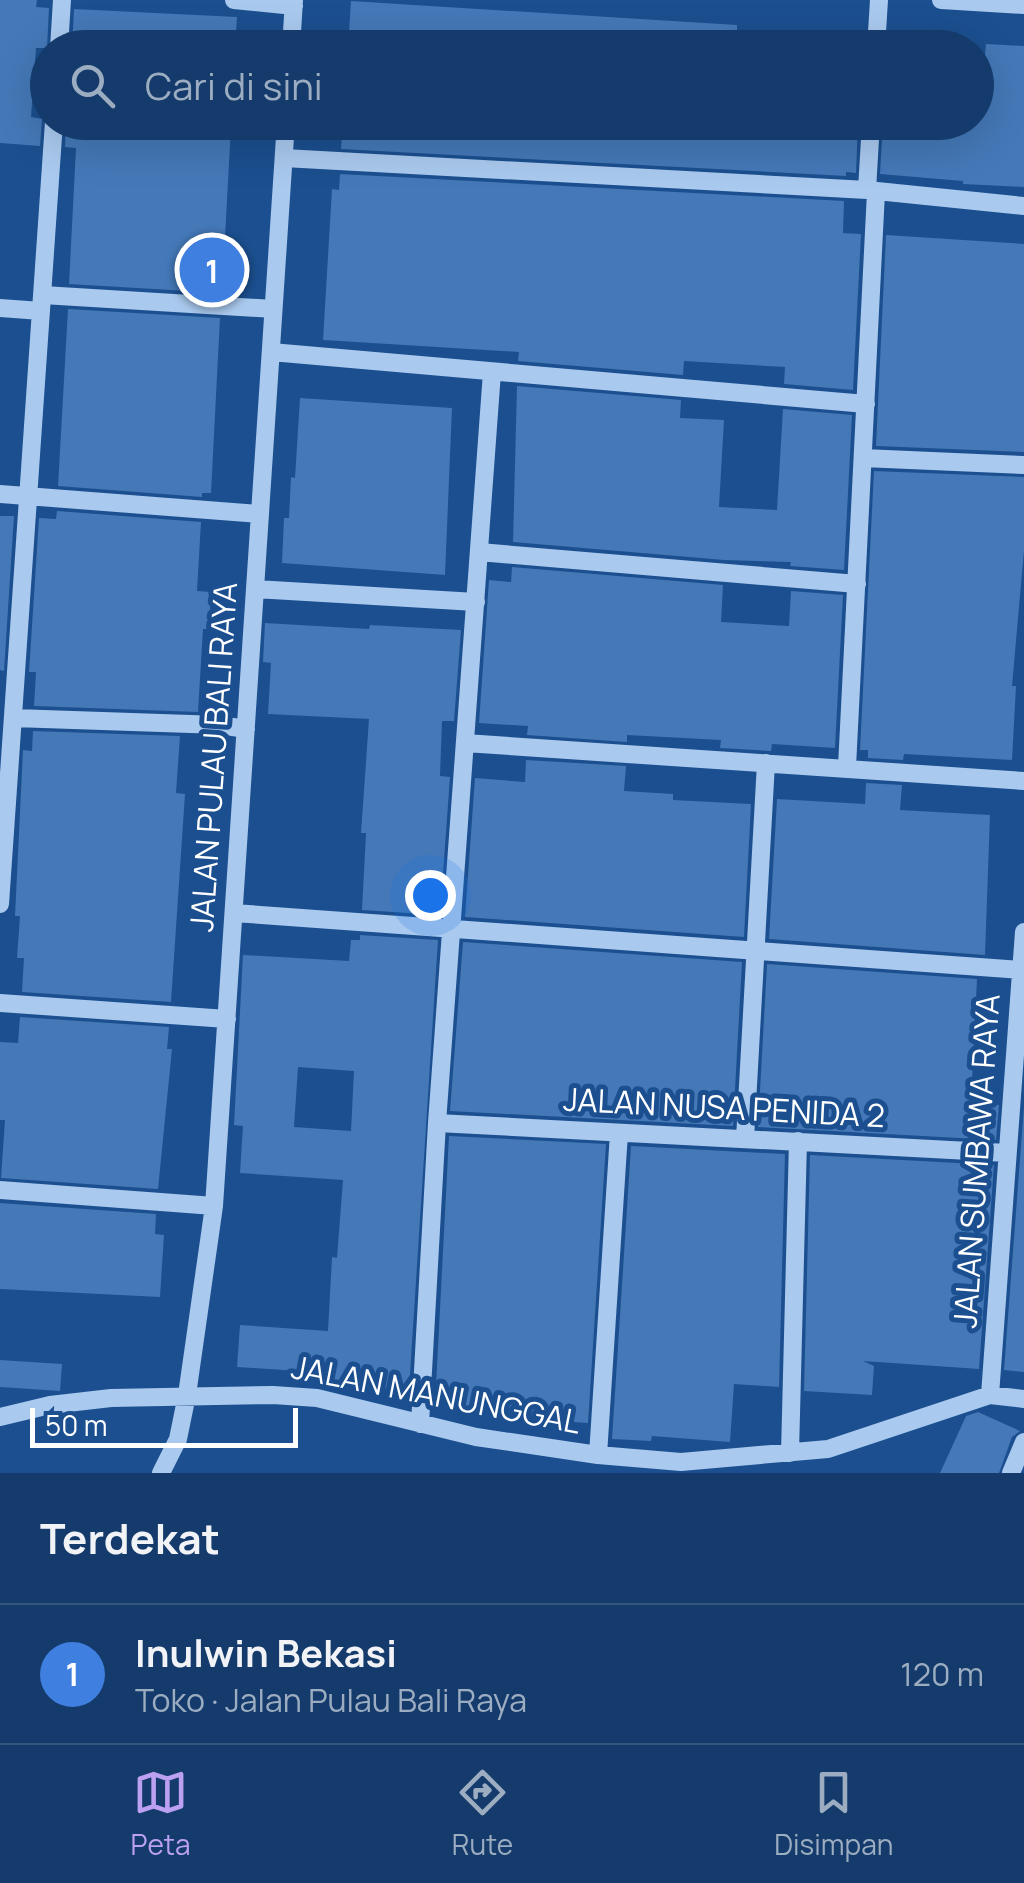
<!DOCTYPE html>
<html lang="id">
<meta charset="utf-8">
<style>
:root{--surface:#143b6b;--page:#1d4271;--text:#f1f3f6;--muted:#9dadc1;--line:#33557e;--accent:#bca0f2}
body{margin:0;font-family:Manrope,sans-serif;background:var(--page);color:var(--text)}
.scale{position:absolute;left:30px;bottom:25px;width:268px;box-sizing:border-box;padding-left:10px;border:5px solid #fff;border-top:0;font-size:28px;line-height:35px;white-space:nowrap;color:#fff;-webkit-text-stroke:8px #1b4f8f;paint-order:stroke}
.you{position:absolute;left:430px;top:895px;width:35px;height:35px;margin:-25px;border:8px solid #fff;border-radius:50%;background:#1a73e8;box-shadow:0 0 0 15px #1a73e833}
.badge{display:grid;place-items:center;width:65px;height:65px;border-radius:50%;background:var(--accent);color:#fff;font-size:32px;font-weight:700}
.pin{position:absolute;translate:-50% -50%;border:5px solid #fff;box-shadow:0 2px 10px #0006}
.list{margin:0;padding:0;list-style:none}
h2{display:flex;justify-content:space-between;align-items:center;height:130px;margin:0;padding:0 40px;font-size:42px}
h2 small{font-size:32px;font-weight:400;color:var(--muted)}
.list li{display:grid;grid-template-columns:65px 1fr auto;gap:30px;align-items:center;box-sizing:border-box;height:140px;padding:0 40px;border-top:2px solid var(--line)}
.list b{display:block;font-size:38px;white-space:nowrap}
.list p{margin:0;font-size:32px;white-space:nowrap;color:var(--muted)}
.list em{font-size:32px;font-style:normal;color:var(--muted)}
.icon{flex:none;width:55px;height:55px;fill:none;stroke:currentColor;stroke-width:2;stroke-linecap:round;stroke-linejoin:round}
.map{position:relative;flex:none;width:1024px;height:1473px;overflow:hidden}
.search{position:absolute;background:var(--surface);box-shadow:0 10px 40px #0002;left:30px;right:30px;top:30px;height:110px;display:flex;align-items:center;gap:25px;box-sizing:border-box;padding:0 35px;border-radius:55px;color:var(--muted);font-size:38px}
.sheet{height:270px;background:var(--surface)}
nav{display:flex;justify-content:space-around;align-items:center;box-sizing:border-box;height:140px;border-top:2px solid var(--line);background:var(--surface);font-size:28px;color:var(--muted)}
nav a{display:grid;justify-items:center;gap:5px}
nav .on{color:var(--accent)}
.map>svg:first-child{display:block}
</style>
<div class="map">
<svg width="1024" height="1473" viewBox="0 0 1024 1473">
<rect width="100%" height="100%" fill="#1b4f8f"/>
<path fill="#4478b7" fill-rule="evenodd" d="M 0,0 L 37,0 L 36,7 L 49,8 L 47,48 L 36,48 L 31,117 L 42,119 L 40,146 L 0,143 Z
M 351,1 L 737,25 L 737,48 L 348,48 Z
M 74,9 L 237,17 L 235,48 L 72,48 Z
M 986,44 L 1024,46 L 1024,187 L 963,184 L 963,181 L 880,174 L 883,122 L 979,122 Z
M 77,122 L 231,126 L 222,293 L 69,284 L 76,148 L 65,147 L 66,124 L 77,126 Z
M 343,122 L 858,122 L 856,173 L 846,172 L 846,176 L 341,149 Z
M 340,174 L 844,201 L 843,233 L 861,234 L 853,390 L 784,384 L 785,367 L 684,361 L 683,375 L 518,361 L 519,352 L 323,340 L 332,189 L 339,190 Z
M 886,235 L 1024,244 L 1024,452 L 876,446 Z
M 68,309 L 220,318 L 211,493 L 202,493 L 202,497 L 58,486 Z
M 517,386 L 681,400 L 680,418 L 724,420 L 719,507 L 777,510 L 783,409 L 852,415 L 844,570 L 790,566 L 791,562 L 724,560 L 513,542 Z
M 300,398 L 452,408 L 445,575 L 282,563 L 284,518 L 289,518 L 291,477 L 295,478 Z
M 874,471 L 1024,477 L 1024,550 L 1012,686 L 1016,686 L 1012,760 L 904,754 L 903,760 L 868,758 L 868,750 L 860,750 Z
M 57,511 L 201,522 L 197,591 L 211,592 L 209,629 L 203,629 L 198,712 L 34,706 L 36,672 L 29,672 L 39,518 L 56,519 Z
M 0,516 L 14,516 L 4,671 L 0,670 Z
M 512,567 L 723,585 L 721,622 L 789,626 L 791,591 L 843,595 L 835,748 L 772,744 L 771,751 L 720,748 L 721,740 L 627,735 L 627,742 L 527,735 L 528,726 L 479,723 L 489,580 L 511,582 Z
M 265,623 L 369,629 L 370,625 L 461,630 L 454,721 L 442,721 L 440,776 L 450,777 L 440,915 L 362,910 L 366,833 L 361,833 L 369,719 L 268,714 L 271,663 L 263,662 Z
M 33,731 L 180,736 L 176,793 L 185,794 L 171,1002 L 22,992 L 24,958 L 17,958 L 20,916 L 15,916 L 23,750 L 32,751 Z
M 526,760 L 626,766 L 624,791 L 673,794 L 673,800 L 751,804 L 744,937 L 465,917 L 475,778 L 525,782 Z
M 866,783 L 902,785 L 900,810 L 990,815 L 985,955 L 769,939 L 777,799 L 865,804 Z
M 360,935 L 438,940 L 409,1390 L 328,1385 L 329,1373 L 237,1367 L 240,1325 L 328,1331 L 332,1257 L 337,1258 L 343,1180 L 240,1173 L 243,1126 L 234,1125 L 243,955 L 349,961 L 351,940 L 360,940 ZM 298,1067 L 354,1071 L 351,1131 L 294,1127 Z
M 463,942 L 742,962 L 733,1126 L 450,1111 Z
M 767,964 L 977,979 L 971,1103 L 999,1105 L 996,1140 L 758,1127 Z
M 20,1017 L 169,1027 L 167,1049 L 172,1049 L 158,1189 L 1,1178 L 5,1120 L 0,1120 L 0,1042 L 18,1043 Z
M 1024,1106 L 1024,1372 L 1004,1370 Z
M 449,1136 L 606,1144 L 588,1423 L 515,1418 L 515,1411 L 435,1405 Z
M 631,1146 L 785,1154 L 779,1387 L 734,1384 L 730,1442 L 652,1436 L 651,1441 L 612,1439 Z
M 810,1155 L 994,1165 L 979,1369 L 863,1361 L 874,1366 L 872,1395 L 804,1391 Z
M 0,1203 L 156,1214 L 155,1234 L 164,1235 L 160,1297 L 0,1289 Z
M 0,1360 L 62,1364 L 60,1391 L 0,1387 Z
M 978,1412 L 1020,1431 L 1012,1437 L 999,1473 L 940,1473 L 966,1416 Z"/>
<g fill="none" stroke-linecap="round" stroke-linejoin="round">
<path stroke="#a9c9ee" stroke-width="18" d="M 234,0 L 294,6
M 941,0 L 1024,5
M 59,48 L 62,0
M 291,48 L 294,0
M 876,48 L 879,0
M 284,158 L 867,190 L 1024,206
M 867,190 L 871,122
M 43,295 L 273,309
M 0,308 L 41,311
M 271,352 L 866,404
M 863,458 L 1024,465
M 0,494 L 260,514
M 479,552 L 857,584
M 255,589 L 476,602
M 14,718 L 220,725 L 246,729
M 465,743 L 1024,781
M 847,767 L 876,192
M 0,904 L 54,122
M 234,913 L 1021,970
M 0,1003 L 227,1019
M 437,1123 L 1007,1153
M 745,1139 L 766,763
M 0,1190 L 214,1206
M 990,1395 L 1024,932
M 0,1417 L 50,1405 L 111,1398 L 273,1395 L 317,1398 L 476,1437 L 598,1455 L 681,1462 L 828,1449 L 990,1395 L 1024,1399
M 420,1424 L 437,1123 L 492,372
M 790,1453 L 798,1141
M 598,1455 L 619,1133
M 161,1473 L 178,1439 L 187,1395 L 214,1206 L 286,122
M 1011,1473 L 1024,1442"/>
</g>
<g text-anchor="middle" stroke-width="10" stroke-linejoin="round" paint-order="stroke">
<g font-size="32" fill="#fff" stroke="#1b4f8f">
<text transform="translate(214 757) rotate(-86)" y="11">JALAN PULAU BALI RAYA</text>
<text transform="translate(724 1108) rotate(3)" y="11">JALAN NUSA PENIDA 2</text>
<text transform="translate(977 1161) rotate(-86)" y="11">JALAN SUMBAWA RAYA</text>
<text transform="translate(436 1395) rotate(11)" y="11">JALAN MANUNGGAL</text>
</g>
</g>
</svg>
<div class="scale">50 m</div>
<div class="you"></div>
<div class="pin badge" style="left:212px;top:270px;background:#3f7fe0">1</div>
<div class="search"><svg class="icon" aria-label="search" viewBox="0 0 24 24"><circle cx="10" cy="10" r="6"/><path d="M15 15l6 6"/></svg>Cari di sini</div>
</div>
<section class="sheet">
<h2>Terdekat<small></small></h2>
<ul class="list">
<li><span class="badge" style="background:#3f7fe0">1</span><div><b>Inulwin Bekasi</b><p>Toko · Jalan Pulau Bali Raya</p></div><em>120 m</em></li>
</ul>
</section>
<nav>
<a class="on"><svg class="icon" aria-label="map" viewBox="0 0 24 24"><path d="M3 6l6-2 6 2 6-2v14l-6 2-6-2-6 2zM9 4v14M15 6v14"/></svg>Peta</a>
<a><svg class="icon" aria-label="directions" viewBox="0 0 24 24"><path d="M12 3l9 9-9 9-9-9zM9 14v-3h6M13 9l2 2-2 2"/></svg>Rute</a>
<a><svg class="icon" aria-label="saved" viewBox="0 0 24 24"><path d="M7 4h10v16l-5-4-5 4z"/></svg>Disimpan</a>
</nav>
